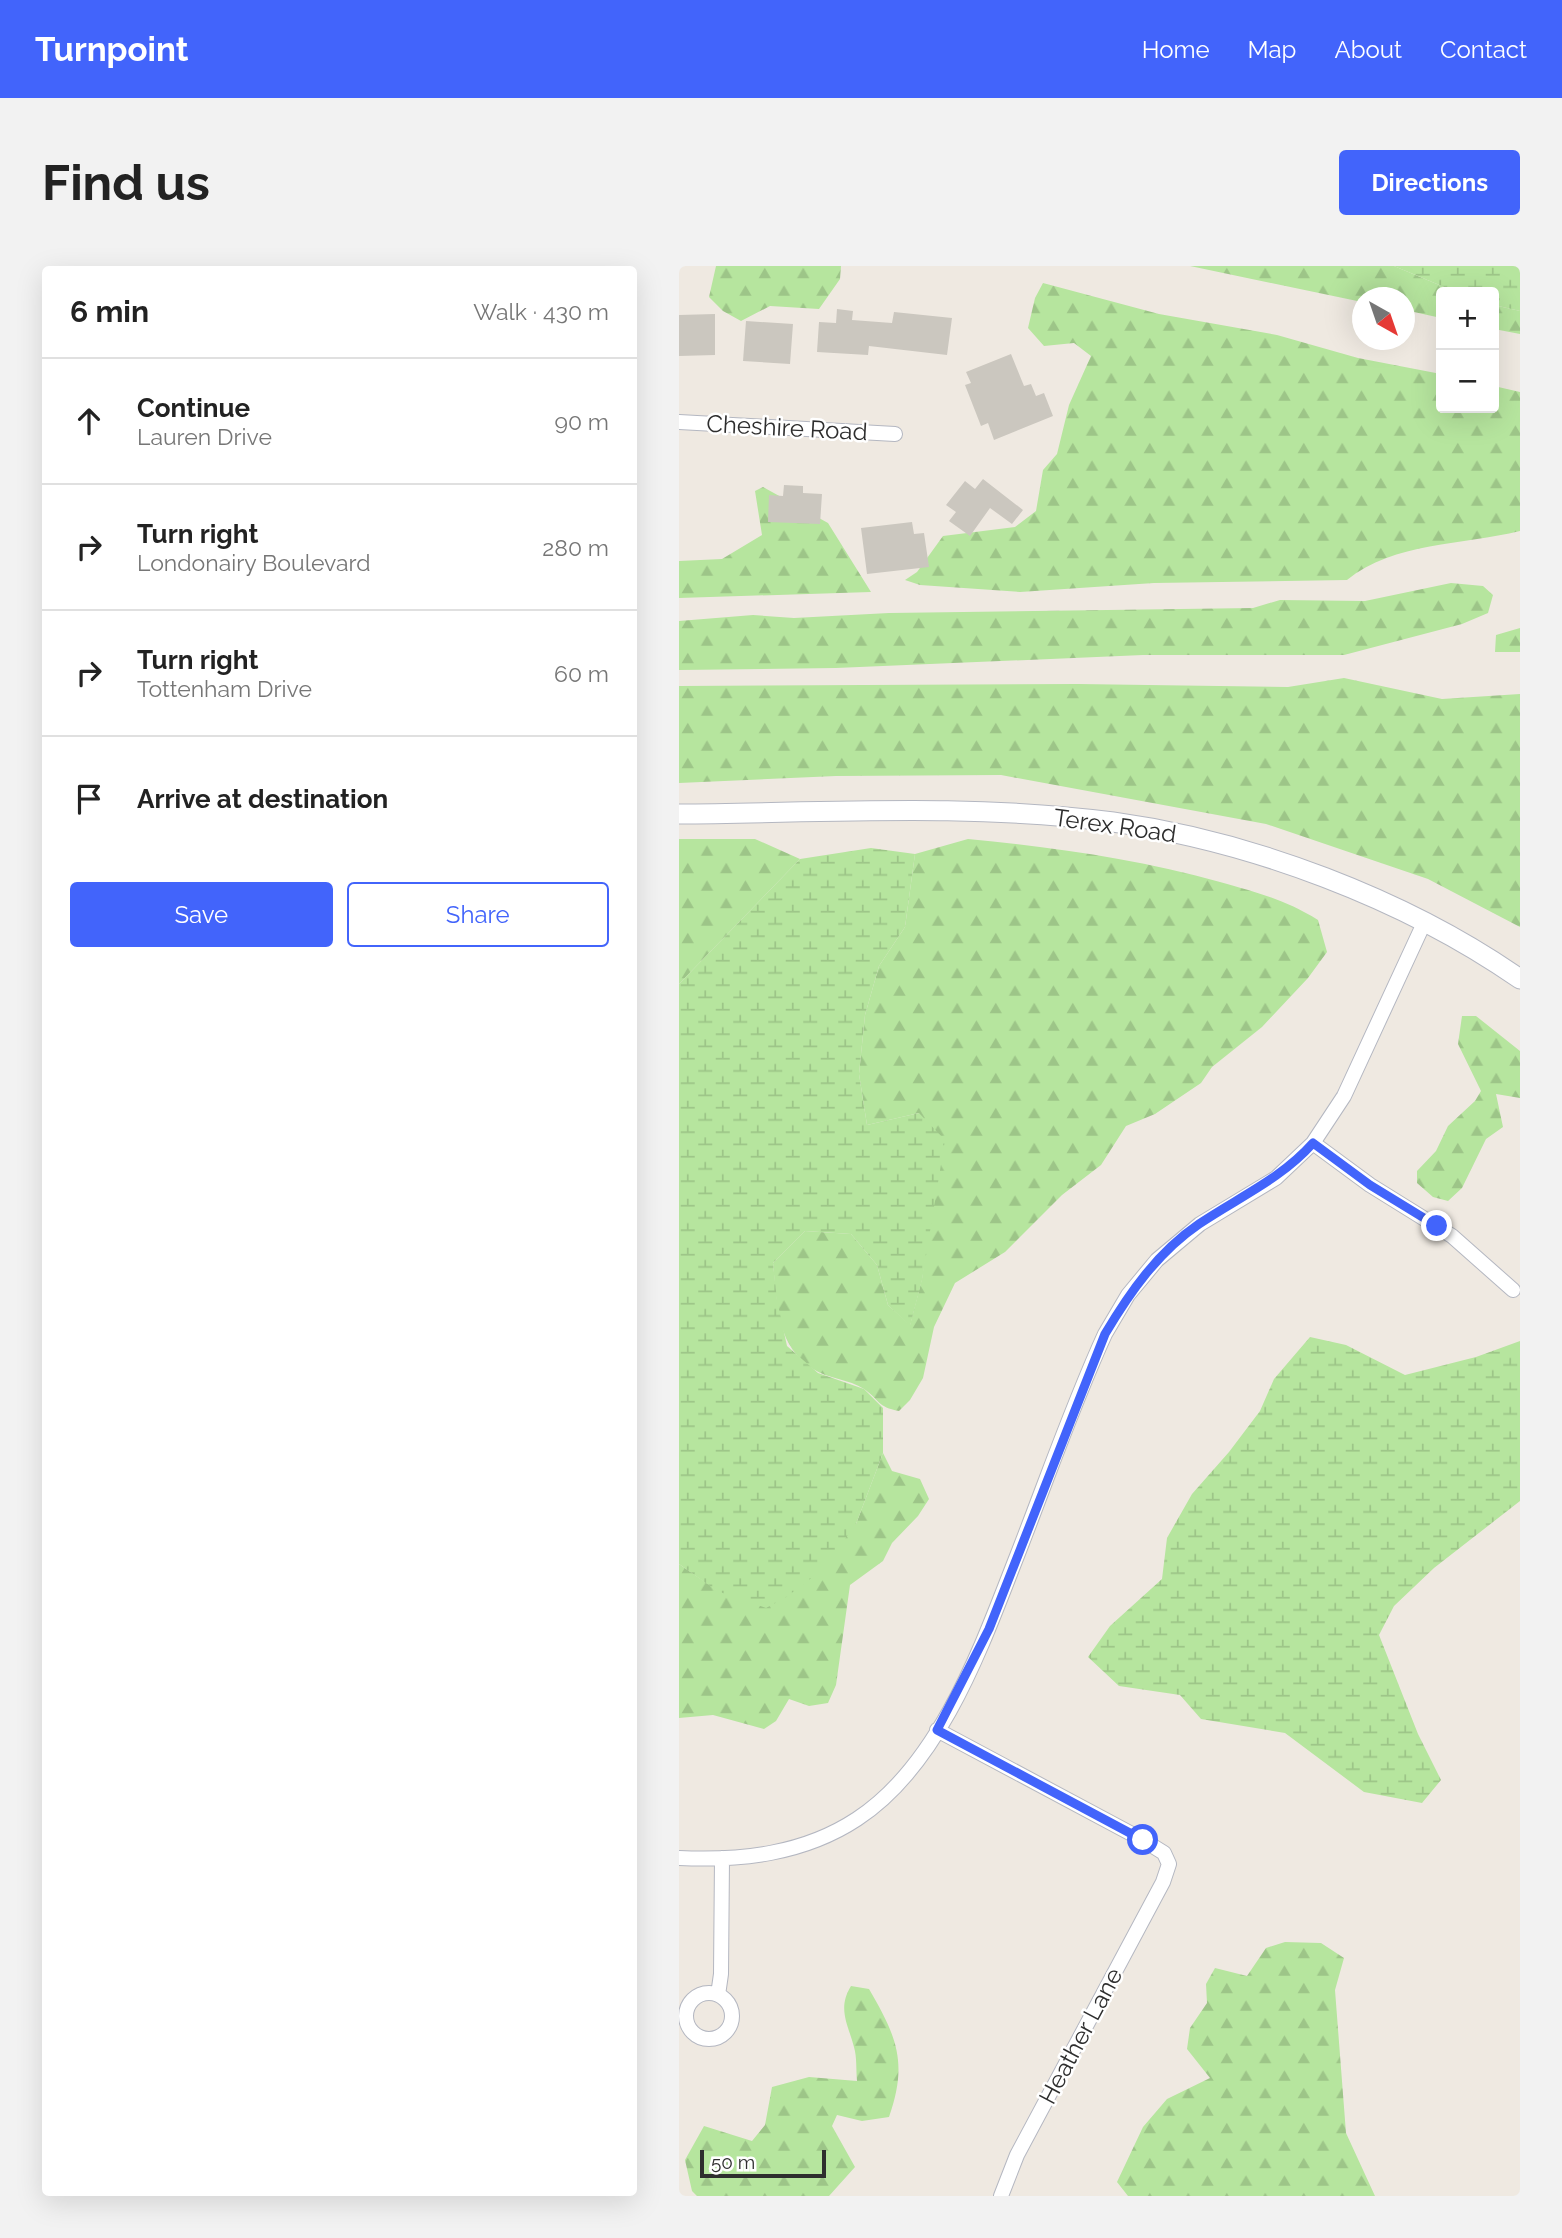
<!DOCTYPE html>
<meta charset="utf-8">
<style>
:root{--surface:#fff;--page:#f2f2f2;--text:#222;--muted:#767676;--line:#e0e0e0;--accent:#4264fb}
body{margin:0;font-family:Raleway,sans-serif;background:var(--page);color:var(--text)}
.controls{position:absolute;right:21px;top:21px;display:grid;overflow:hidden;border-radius:7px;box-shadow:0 7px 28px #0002}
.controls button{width:63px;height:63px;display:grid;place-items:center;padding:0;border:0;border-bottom:2px solid var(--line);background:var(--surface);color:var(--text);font:35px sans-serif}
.compass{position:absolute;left:673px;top:21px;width:63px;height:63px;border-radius:50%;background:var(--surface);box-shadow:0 7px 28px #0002;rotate:140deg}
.scale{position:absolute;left:21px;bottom:18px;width:126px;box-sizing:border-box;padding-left:7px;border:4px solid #2e2e2e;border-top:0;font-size:19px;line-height:24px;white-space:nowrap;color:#2e2e2e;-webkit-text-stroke:5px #fff;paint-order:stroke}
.stop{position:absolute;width:21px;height:21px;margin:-16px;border:5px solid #4264fb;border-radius:50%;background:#fff}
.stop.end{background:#4264fb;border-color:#fff;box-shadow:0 2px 7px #0008}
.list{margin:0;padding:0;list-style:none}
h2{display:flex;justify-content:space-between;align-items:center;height:91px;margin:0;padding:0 28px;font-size:30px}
h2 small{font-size:23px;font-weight:400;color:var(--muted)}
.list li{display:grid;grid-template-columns:46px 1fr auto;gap:21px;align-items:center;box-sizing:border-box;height:126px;padding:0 28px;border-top:2px solid var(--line)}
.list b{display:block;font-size:26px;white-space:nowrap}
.list p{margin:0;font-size:23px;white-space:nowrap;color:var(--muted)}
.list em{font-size:23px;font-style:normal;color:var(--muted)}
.actions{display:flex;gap:14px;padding:21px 28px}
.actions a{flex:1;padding:16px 0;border:2px solid var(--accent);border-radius:7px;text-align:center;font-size:24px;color:var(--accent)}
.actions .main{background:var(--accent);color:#fff}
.icon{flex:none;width:38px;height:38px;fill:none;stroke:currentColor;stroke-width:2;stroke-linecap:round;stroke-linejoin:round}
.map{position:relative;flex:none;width:841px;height:1930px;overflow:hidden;border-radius:7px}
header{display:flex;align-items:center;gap:42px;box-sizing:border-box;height:98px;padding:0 35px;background:var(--accent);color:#fff}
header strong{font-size:33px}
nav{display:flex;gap:38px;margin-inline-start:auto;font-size:24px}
.intro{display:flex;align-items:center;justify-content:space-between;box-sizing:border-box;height:168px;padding:0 42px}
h1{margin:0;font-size:49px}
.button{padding:18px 32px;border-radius:7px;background:var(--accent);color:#fff;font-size:24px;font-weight:700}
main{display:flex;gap:42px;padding:0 42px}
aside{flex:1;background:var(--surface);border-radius:7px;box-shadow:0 7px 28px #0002}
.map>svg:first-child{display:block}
</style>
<header>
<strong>Turnpoint</strong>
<nav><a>Home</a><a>Map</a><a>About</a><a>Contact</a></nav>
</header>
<div class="intro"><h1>Find us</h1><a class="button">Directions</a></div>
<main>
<aside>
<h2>6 min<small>Walk · 430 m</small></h2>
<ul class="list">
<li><svg class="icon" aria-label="ahead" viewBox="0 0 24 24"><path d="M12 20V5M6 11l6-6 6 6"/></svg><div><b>Continue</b><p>Lauren Drive</p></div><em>90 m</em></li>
<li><svg class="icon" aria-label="right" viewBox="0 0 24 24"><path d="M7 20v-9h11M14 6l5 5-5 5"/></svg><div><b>Turn right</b><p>Londonairy Boulevard</p></div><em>280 m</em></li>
<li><svg class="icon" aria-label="right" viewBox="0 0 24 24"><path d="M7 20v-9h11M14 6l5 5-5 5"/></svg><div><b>Turn right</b><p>Tottenham Drive</p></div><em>60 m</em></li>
<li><svg class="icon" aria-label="arrive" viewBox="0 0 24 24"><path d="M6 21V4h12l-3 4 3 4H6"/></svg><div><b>Arrive at destination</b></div></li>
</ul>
<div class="actions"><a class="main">Save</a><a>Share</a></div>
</aside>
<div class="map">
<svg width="841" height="1930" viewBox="0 0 841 1930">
<defs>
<pattern id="forest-firs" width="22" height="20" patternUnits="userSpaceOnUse" patternTransform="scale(1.75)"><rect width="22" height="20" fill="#b6e59e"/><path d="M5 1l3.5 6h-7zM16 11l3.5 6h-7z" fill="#9dc588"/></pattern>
<pattern id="wetland-marsh" width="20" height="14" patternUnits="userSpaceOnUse" patternTransform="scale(1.75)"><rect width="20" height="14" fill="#b6e59e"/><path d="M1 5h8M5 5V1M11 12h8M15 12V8" fill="none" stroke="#9dc588"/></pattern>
</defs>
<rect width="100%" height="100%" fill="#efe9e1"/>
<path fill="url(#forest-firs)" d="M 37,0 L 162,0 L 161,13 L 140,43 L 91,40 L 62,55 L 44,45 L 30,31 Z
M 511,0 L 715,0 L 777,26 L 762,26 L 762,52 L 726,44 L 726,32 L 684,32 L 683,36 Z
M 364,17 L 480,48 L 598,69 L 679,92 L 762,108 L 762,142 L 815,142 L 815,120 L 841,126 L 841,265 C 784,279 715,276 668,314 L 475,317 L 341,326 L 241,319 L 226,314 L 238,306 L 264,270 L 336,261 L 357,245 L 364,204 L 378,188 L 390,139 L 412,90 L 395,77 L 365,80 L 349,62 L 356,32 Z
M 815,39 L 841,45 L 841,68 L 815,63 Z
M 84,221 L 149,257 L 192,326 L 0,332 L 0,295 L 43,293 L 83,269 L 76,225 Z
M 772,317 L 804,320 L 814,329 L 809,347 L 783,358 L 665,389 L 464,389 L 157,402 L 0,404 L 0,355 L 74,349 L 115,352 L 210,347 L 574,342 L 601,334 L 686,335 Z
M 841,362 L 841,386 L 816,386 L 817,369 Z
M 665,412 L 763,433 L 841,428 L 841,661 L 749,613 L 587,558 L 322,509 L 157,510 L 0,517 L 0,420 L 399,418 L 609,421 Z
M 0,573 L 76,573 L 121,593 L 0,718 Z
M 289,573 C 374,581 458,593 541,616 C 579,627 605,633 639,654 L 648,686 L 629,712 L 583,761 L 533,801 L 522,817 L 476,848 L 447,860 L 422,899 L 383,929 L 326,986 L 276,1017 L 255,1061 L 244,1112 L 231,1134 L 220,1145 C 198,1141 201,1134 185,1123 C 170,1113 149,1113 134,1103 C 97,1079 98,1038 94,997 L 126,965 L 172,968 L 198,999 L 209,1039 L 231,1059 L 243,1013 L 250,959 L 240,847 L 188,859 L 180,808 L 186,749 L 200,700 L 226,661 L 236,588 Z
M 783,750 L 797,750 L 841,785 L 841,832 L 817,828 L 824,861 L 807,873 L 783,922 L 769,935 L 754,931 L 738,917 L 738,905 L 757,885 L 769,860 L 796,835 L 802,825 L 779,778 Z
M 204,1187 L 213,1205 L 241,1213 L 250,1233 L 239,1250 L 213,1277 L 204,1295 L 171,1319 L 157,1419 L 149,1437 L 130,1440 L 110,1433 L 97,1455 L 85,1463 L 34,1449 L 0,1452 L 0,1298 L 39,1325 L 177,1258 Z
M 606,1676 L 642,1677 L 665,1692 L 656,1724 L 667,1867 L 696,1930 L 449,1930 L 438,1916 L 464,1861 L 488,1833 L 531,1812 L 508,1783 L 511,1762 L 528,1737 L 527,1718 L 536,1702 L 568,1710 L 587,1682 Z
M 172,1720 L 190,1723 C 218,1771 229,1797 210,1851 L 183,1855 L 158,1849 L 153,1860 L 176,1901 L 150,1930 L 18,1930 L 13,1925 L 6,1894 L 25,1860 L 73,1875 L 86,1859 L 93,1821 L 130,1811 L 178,1815 C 177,1804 178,1791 175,1781 C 169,1758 158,1743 172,1720 Z"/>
<path fill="url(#wetland-marsh)" d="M 715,0 L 841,0 L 841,45 L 815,39 L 815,26 L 777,26 Z
M 192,582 L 236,588 L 226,661 L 200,700 L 186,749 L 180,808 L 188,859 L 240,847 L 266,874 L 243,1014 L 231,1060 L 209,1039 L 198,999 L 172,968 L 126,965 L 94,997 L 98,1034 L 108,1080 L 139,1107 L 185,1123 L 204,1142 L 204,1187 L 177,1258 L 143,1304 L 106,1332 L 87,1342 L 38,1325 L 0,1298 L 0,718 L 121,593 Z
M 631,1071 L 667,1079 L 726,1109 L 797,1091 L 841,1075 L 841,1235 L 755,1302 L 715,1340 L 700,1369 L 739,1468 L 762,1514 L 743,1537 L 685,1526 L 606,1467 L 522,1453 L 501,1429 L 440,1420 L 409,1391 L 431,1360 L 483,1313 L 488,1272 L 513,1228 L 550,1186 L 581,1145 L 595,1113 Z"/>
<path fill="#cbc7bf" d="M 158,43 L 174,45 L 173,54 L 213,57 L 215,46 L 273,52 L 268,89 L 190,80 L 189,89 L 138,86 L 140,56 L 157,57 Z
M 36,48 L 36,89 L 0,90 L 0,49 Z
M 67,55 L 114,58 L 111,98 L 64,95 Z
M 332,88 L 345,120 L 352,118 L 357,130 L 365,127 L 374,150 L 315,174 L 309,157 L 302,160 L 286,119 L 292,117 L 287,106 Z
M 304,213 L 344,244 L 333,258 L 311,242 L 291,270 L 270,255 L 277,246 L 267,239 L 286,215 L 296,223 Z
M 105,219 L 124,220 L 124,227 L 143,228 L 141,258 L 89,256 L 90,229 L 104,230 Z
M 233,256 L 235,268 L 245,267 L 250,301 L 188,308 L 182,262 Z"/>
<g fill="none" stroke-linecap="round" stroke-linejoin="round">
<defs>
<path id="minor" d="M 0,156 L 216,168
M 634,877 L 691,919 L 773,970 L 834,1024
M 258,1464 L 464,1574 L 485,1587 L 490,1598 L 484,1616 L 338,1889 L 322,1930
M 0,1592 C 62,1595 125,1588 178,1553 C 262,1498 303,1379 338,1290 C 367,1216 393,1140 426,1068 L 449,1029 L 478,994 L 521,958 L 597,912 L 634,877 L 665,830 L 745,657
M7 1750a23 23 0 1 1 46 0a23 23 0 1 1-46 0Z
M 39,1729 L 42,1708 L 43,1592"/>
<path id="secondary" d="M 0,548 C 144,547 291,537 434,556 C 572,575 726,633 841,713"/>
</defs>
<use href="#minor" stroke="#b4b7c1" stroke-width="16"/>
<use href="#secondary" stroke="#b4b7c1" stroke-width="21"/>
<use href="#minor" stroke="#fff" stroke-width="14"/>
<use href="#secondary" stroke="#fff" stroke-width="19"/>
</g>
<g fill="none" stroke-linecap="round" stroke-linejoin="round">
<path stroke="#4264fb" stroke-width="9" d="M 464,1574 L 258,1464 L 310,1363 L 426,1068 C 451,1026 479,986 520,958 C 560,931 602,913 634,877 L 691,919 L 758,960"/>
</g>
<g text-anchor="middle" stroke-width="5" stroke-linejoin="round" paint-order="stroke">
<g font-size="24" fill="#2e2e2e" stroke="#fff">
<text transform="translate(108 162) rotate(3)" y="8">Cheshire Road</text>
<text transform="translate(436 560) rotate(8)" y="8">Terex Road</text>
<text transform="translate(402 1770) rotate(-62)" y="8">Heather Lane</text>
</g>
</g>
</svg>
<div class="controls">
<button>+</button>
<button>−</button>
</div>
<svg class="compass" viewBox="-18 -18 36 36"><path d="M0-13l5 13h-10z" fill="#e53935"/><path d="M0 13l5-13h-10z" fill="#767676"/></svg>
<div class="scale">50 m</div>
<div class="stop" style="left:464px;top:1574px"></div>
<div class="stop end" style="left:758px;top:960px"></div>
</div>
</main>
